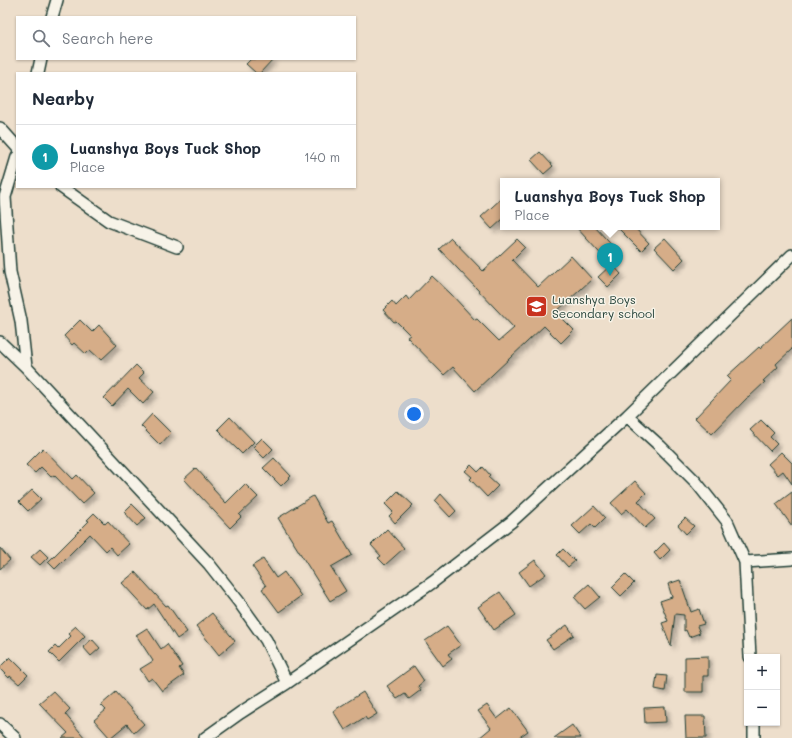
<!DOCTYPE html>
<meta charset="utf-8">
<style>
:root{--surface:#fff;--page:#f2f2f3;--text:#1f2937;--muted:#747a83;--line:#e0e1e3;--accent:#0f766e}
body{margin:0;font-family:Mali,sans-serif;background:var(--page);color:var(--text)}
.controls{position:absolute;right:12px;bottom:12px;display:grid;overflow:hidden;border-radius:0px;box-shadow:0 1px 3px #0004}
.controls button{width:36px;height:36px;display:grid;place-items:center;padding:0;border:0;border-bottom:1px solid var(--line);background:var(--surface);color:var(--text);font:20px sans-serif}
.you{position:absolute;left:414px;top:414px;width:14px;height:14px;margin:-10px;border:3px solid #fff;border-radius:50%;background:#1a73e8;box-shadow:0 0 0 6px #1a73e833}
.badge{display:grid;place-items:center;width:26px;height:26px;border-radius:50%;background:var(--accent);color:#fff;font-size:13px;font-weight:700}
.pin{position:absolute;translate:-50% -33px;filter:drop-shadow(0 1px 2px #0008)}
.pin::after{content:'';position:absolute;top:21px;width:14px;height:12px;background:inherit;clip-path:polygon(0 0,100% 0,50% 100%)}
.popup{position:absolute;left:500px;top:178px;width:220px;height:52px;box-sizing:border-box;display:grid;place-content:center;border-radius:0px;background:var(--surface);filter:drop-shadow(0 1px 3px #0005);font-size:13px;white-space:nowrap;color:var(--muted)}
.popup b{font-size:15px;color:var(--text)}
.popup::after{content:'';position:absolute;left:50%;top:100%;margin-left:-8px;border:8px solid transparent;border-top-color:var(--surface)}
.list{margin:0;padding:0;list-style:none}
h2{display:flex;justify-content:space-between;align-items:center;height:52px;margin:0;padding:0 16px;font-size:17px}
h2 small{font-size:13px;font-weight:400;color:var(--muted)}
.list li{display:grid;grid-template-columns:26px 1fr auto;gap:12px;align-items:center;box-sizing:border-box;height:64px;padding:0 16px;border-top:1px solid var(--line)}
.list b{display:block;font-size:15px;white-space:nowrap}
.list p{margin:0;font-size:13px;white-space:nowrap;color:var(--muted)}
.list em{font-size:13px;font-style:normal;color:var(--muted)}
.icon{flex:none;width:22px;height:22px;fill:none;stroke:currentColor;stroke-width:2;stroke-linecap:round;stroke-linejoin:round}
.map{position:relative;flex:none;width:792px;height:738px;overflow:hidden}
.search{position:absolute;background:var(--surface);box-shadow:0 1px 3px #0004;left:16px;top:16px;width:340px;height:44px;display:flex;align-items:center;gap:10px;box-sizing:border-box;padding:0 14px;border-radius:0px;color:var(--muted);font-size:15px}
.panel{position:absolute;background:var(--surface);box-shadow:0 1px 3px #0004;left:16px;top:72px;width:340px;height:116px;border-radius:0px}
.map>svg:first-child{display:block}
</style>
<div class="map">
<svg width="792" height="738" viewBox="0 0 792 738">
<defs>
<filter id="shadow"><feDropShadow dx="3.5" dy="3.5" stdDeviation="2" flood-color="#0004"/></filter>
</defs>
<rect width="100%" height="100%" fill="#eddecb"/>
<filter id="ink" filterUnits="userSpaceOnUse"><feTurbulence type="fractalNoise" baseFrequency=".025" numOctaves="2"/><feDisplacementMap in="SourceGraphic" scale="8" xChannelSelector="R" yChannelSelector="G"/><feConvolveMatrix kernelMatrix="1 2 1 2 8 2 1 2 1" color-interpolation-filters="sRGB"/></filter>
<g filter="url(#ink)">
<path fill="#d6ad88" stroke="#1f3d34" filter="url(#shadow)" d="M 251,59 L 273,59 L 260,73 L 256,73 L 246,64 Z
M 540,152 L 553,166 L 544,174 L 531,160 Z
M 503,197 L 503,219 L 492,229 L 481,217 Z
M 576,227 L 595,227 L 618,252 L 608,262 Z
M 617,227 L 634,227 L 649,243 L 641,251 Z
M 451,238 L 483,271 L 517,239 L 525,247 L 512,260 L 538,287 L 571,256 L 592,279 L 556,312 L 574,330 L 561,343 L 544,326 L 475,391 L 453,367 L 444,375 L 407,337 L 410,335 L 396,321 L 394,322 L 383,310 L 392,301 L 396,306 L 406,296 L 409,300 L 432,276 L 451,294 L 475,320 L 477,319 L 499,341 L 514,328 L 439,249 Z
M 665,238 L 684,259 L 674,269 L 654,248 Z
M 612,264 L 621,274 L 608,287 L 598,277 Z
M 792,318 L 792,349 L 776,364 L 778,367 L 763,381 L 765,382 L 748,398 L 747,398 L 712,434 L 695,418 L 731,380 L 727,376 L 759,347 L 760,348 Z
M 80,320 L 92,332 L 99,325 L 117,345 L 101,360 L 90,350 L 86,354 L 74,343 L 72,345 L 64,336 Z
M 136,365 L 144,373 L 139,378 L 154,392 L 143,404 L 128,389 L 112,406 L 104,398 Z
M 152,414 L 171,433 L 160,445 L 141,426 Z
M 230,417 L 254,442 L 242,454 L 237,449 L 221,434 L 222,433 L 218,429 Z
M 761,420 L 774,433 L 770,437 L 777,444 L 770,451 L 750,430 Z
M 262,438 L 273,449 L 264,458 L 253,447 Z
M 43,448 L 73,479 L 77,475 L 94,493 L 82,504 L 54,475 L 51,477 L 41,467 L 35,473 L 26,465 Z
M 781,452 L 792,463 L 792,484 L 783,471 L 778,475 L 768,464 Z
M 274,458 L 291,476 L 281,486 L 263,468 Z
M 471,465 L 478,472 L 483,467 L 490,475 L 488,477 L 498,486 L 487,497 L 470,479 L 472,477 L 465,471 Z
M 196,468 L 214,488 L 213,489 L 226,503 L 245,484 L 258,497 L 239,515 L 241,517 L 230,528 L 184,479 Z
M 635,481 L 646,493 L 638,501 L 655,519 L 645,528 L 627,509 L 621,514 L 611,503 Z
M 32,490 L 41,499 L 28,511 L 19,502 Z
M 398,491 L 413,505 L 395,523 L 389,516 L 393,512 L 385,504 Z
M 792,492 L 792,526 L 776,504 Z
M 441,494 L 456,511 L 450,517 L 435,501 Z
M 313,496 L 328,523 L 332,521 L 352,555 L 331,567 L 346,591 L 330,601 L 278,518 Z
M 132,504 L 146,518 L 137,526 L 124,512 Z
M 594,506 L 605,518 L 595,528 L 591,524 L 580,534 L 572,526 Z
M 94,513 L 105,524 L 108,521 L 129,544 L 117,555 L 110,547 L 106,551 L 90,534 L 55,569 L 48,562 L 89,521 L 87,520 Z
M 685,518 L 694,526 L 686,534 L 678,525 Z
M 387,529 L 404,548 L 385,565 L 378,558 L 381,556 L 371,545 Z
M 664,543 L 670,550 L 660,560 L 654,553 Z
M 0,548 L 10,560 L 0,569 Z
M 40,549 L 48,557 L 40,565 L 31,557 Z
M 563,549 L 575,561 L 568,567 L 557,555 Z
M 263,559 L 276,578 L 284,572 L 301,596 L 279,612 L 262,589 L 266,586 L 252,566 Z
M 535,560 L 546,574 L 529,586 L 519,572 Z
M 135,572 L 166,606 L 168,605 L 187,632 L 177,639 L 154,604 L 147,610 L 122,583 Z
M 625,574 L 634,583 L 621,596 L 612,587 Z
M 680,580 L 691,612 L 699,609 L 704,624 L 697,626 L 700,633 L 689,637 L 686,630 L 684,631 L 684,615 L 675,614 L 671,646 L 662,623 L 668,621 L 660,601 L 672,597 L 668,584 Z
M 589,584 L 600,597 L 585,609 L 574,597 Z
M 500,592 L 516,615 L 494,630 L 478,607 Z
M 212,613 L 235,641 L 219,655 L 196,626 Z
M 567,625 L 574,635 L 553,649 L 546,640 Z
M 76,626 L 85,636 L 59,662 L 49,652 L 55,646 L 58,649 L 71,636 L 68,633 Z
M 447,626 L 461,645 L 448,654 L 452,659 L 443,666 L 425,641 Z
M 147,628 L 161,649 L 167,644 L 182,666 L 179,668 L 184,675 L 162,691 L 152,678 L 148,681 L 140,669 L 153,661 L 136,635 Z
M 92,639 L 100,648 L 91,656 L 83,647 Z
M 708,656 L 708,676 L 703,676 L 703,692 L 685,692 L 685,657 Z
M 10,657 L 28,675 L 19,684 L 10,676 L 9,678 L 0,669 L 0,667 Z
M 414,666 L 424,681 L 418,686 L 421,690 L 409,699 L 405,694 L 397,699 L 387,686 Z
M 657,675 L 667,676 L 665,691 L 655,689 Z
M 53,691 L 70,709 L 65,714 L 85,738 L 62,738 L 68,733 L 39,703 Z
M 116,692 L 144,724 L 134,733 L 127,724 L 110,738 L 94,720 L 106,710 L 101,705 Z
M 363,692 L 377,714 L 367,720 L 365,717 L 345,730 L 333,711 Z
M 487,705 L 497,719 L 511,708 L 528,731 L 518,738 L 479,738 L 491,728 L 478,711 Z
M 665,707 L 666,722 L 645,723 L 644,708 Z
M 685,716 L 705,716 L 706,738 L 686,738 Z
M 572,725 L 581,738 L 554,738 Z"/>
<g fill="none" stroke-linecap="round" stroke-linejoin="round">
<defs>
<path id="minor" d="M 52,17 L 57,0
M 38,73 L 41,59
M 0,128 L 17,147
M 17,157 L 5,197 L 10,272 L 21,321 L 26,367
M 61,187 L 109,221 L 177,247
M 0,342 L 26,367 L 209,564 L 239,602 L 266,640 L 287,683
M 627,416 L 660,446 L 696,482 L 727,521 L 745,562 L 750,657
M 745,562 L 792,559
M 754,723 L 754,738
M 0,724 L 15,738
M 205,738 L 240,713 L 287,683 L 433,582 L 511,522 L 627,416 L 792,255"/>
</defs>
<use href="#minor" stroke="#1f3d34" stroke-width="14"/>
<use href="#minor" stroke="#f7f3e8" stroke-width="11"/>
</g>
</g>
<defs>
<symbol id="school-square" viewBox="-11 -11 22 22"><rect x="-9" y="-9" width="18" height="18" rx="4" fill="#c8321e" stroke="#f7f3e8"/><path d="M0-5L7-2L0 1L-7-2ZM-4 1L0 2.5L4 1V4Q0 6-4 4Z" fill="#fff"/></symbol>
</defs>
<g fill-rule="evenodd">
<use href="#school-square" x="524" y="294" width="25" height="25"/>
</g>
<g text-anchor="middle" stroke-width="3" stroke-linejoin="round" paint-order="stroke">
<g font-size="12" fill="#1f3d34" stroke="#f7f3e8" text-anchor="start">
<text x="552" y="304">Luanshya Boys<tspan x="552" dy="14">Secondary school</tspan></text>
</g>
</g>
</svg>
<div class="controls">
<button>+</button>
<button>−</button>
</div>
<div class="you"></div>
<div class="pin badge" style="left:610px;top:276px;background:#0f9aa8">1</div>
<div class="popup"><b>Luanshya Boys Tuck Shop</b>Place</div>
<div class="search"><svg class="icon" aria-label="search" viewBox="0 0 24 24"><circle cx="10" cy="10" r="6"/><path d="M15 15l6 6"/></svg>Search here</div>
<section class="panel">
<h2>Nearby<small></small></h2>
<ul class="list">
<li><span class="badge" style="background:#0f9aa8">1</span><div><b>Luanshya Boys Tuck Shop</b><p>Place</p></div><em>140 m</em></li>
</ul>
</section>
</div>
